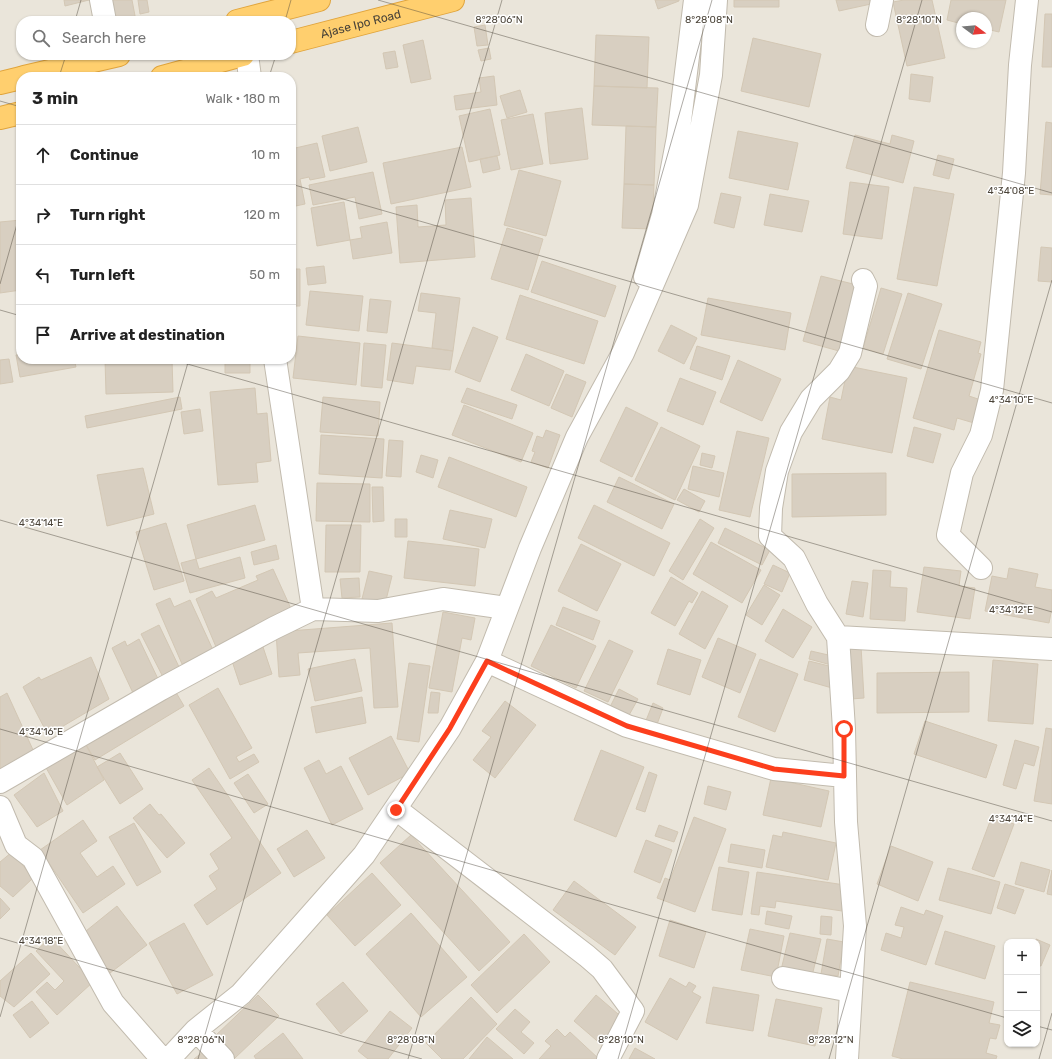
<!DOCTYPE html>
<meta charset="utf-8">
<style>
:root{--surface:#fff;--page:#f2f2f2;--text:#222;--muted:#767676;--line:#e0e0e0}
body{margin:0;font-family:Rubik,sans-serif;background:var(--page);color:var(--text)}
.controls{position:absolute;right:12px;bottom:12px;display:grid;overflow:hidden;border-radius:8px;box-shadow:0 1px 3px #0004}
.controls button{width:36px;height:36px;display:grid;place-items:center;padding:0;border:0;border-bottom:1px solid var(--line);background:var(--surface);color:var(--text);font:20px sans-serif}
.compass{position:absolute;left:956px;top:12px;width:36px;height:36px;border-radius:50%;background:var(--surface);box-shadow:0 1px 3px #0004;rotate:106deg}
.stop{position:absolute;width:12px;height:12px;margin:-9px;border:3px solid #fc3f1d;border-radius:50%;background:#fff}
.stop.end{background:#fc3f1d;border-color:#fff;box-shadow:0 1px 4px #0008}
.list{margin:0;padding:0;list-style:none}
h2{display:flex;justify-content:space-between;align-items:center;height:52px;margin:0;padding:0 16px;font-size:17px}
h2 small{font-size:13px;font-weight:400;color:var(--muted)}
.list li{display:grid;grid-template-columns:26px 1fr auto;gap:12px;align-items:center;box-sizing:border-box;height:60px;padding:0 16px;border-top:1px solid var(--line)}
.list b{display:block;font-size:15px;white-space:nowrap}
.list em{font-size:13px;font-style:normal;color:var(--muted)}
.icon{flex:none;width:22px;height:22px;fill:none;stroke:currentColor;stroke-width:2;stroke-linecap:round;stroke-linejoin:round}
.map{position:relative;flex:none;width:1052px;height:1059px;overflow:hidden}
.search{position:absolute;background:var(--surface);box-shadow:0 1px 3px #0004;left:16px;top:16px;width:280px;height:44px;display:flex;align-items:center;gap:10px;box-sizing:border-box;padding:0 14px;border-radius:16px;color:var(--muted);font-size:15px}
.panel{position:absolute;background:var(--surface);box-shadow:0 1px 3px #0004;left:16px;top:72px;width:280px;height:292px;border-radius:16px}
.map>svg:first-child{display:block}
</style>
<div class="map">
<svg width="1052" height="1059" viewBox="0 0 1052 1059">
<rect width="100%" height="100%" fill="#f6f3ec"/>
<path fill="#eae5da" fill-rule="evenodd" d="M 0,0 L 1052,0 L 1052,1059 L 0,1059 ZM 962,18 L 986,18 L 986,42 L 962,42 ZM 21,21 L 291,21 L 291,55 L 21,55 ZM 21,77 L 291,77 L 291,359 L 21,359 ZM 1007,942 L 1037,942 L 1037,1044 L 1007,1044 Z"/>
<path fill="#d8cfc1" stroke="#d3c7b4" d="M 64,0 L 89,0 L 65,6 Z
M 110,0 L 132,0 L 136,21 L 114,21 Z
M 138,0 L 147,0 L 149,12 L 140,14 Z
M 655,0 L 679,0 L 679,1 L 658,9 Z
M 734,0 L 779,0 L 779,7 L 734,7 Z
M 836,0 L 870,0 L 871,4 L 839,11 Z
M 904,0 L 932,0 L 945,58 L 907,66 L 893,2 Z
M 951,0 L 1006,0 L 999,32 L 986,29 L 986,18 L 962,18 L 962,24 L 947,20 Z
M 1045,14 L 1052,14 L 1052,67 L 1042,67 Z
M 485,25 L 488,45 L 477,46 L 474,27 Z
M 596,35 L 649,37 L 647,88 L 594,86 Z
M 753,38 L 821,54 L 809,107 L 741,91 Z
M 423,40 L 431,79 L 411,83 L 403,45 Z
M 489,48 L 491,59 L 481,61 L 478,50 Z
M 395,51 L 398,67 L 386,69 L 383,53 Z
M 911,74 L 933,77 L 930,102 L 909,99 Z
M 494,76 L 497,105 L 456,110 L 454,96 L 481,92 L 479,78 Z
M 594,86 L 658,88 L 656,127 L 592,125 Z
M 520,90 L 527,112 L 507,118 L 500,96 Z
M 582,108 L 588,159 L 550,164 L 545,113 Z
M 490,109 L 500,155 L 469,162 L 459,116 Z
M 533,114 L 543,164 L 511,170 L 501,120 Z
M 1046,122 L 1052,123 L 1052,195 L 1040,194 Z
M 626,126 L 656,127 L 654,185 L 624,184 Z
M 358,127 L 367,162 L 330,171 L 322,136 Z
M 738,131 L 798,143 L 788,190 L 729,178 Z
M 855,135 L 890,144 L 892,135 L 914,141 L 903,183 L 846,168 Z
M 317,143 L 325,177 L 310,180 L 309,177 L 300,179 L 305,204 L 291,207 L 291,149 Z
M 462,147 L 471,187 L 391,204 L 383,163 Z
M 938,155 L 954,159 L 949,179 L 933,175 Z
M 497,156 L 500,169 L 483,173 L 480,159 Z
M 519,170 L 561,181 L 546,236 L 504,225 Z
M 373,172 L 382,214 L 359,219 L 355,197 L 313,205 L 309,185 Z
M 850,182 L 889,187 L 882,239 L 843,234 Z
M 624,184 L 654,185 L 652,229 L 622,228 Z
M 914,187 L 954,194 L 937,286 L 897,279 Z
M 721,193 L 741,197 L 734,228 L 714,223 Z
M 770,194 L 809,201 L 802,232 L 764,225 Z
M 471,198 L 475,257 L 400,263 L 396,207 L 417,205 L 418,227 L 446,225 L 445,200 Z
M 344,202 L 350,240 L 317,246 L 311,208 Z
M 21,220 L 21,290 L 0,293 L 0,222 Z
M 387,222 L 392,253 L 353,259 L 350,240 L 362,238 L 360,227 Z
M 507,228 L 543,239 L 528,290 L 491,279 Z
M 1041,247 L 1052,248 L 1052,282 L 1038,281 Z
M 542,261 L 616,286 L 605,317 L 531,292 Z
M 324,266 L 326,283 L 308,285 L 306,268 Z
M 291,269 L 300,269 L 300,306 L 291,306 Z
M 821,276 L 857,285 L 839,351 L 803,341 Z
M 881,288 L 902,294 L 883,354 L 863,348 Z
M 310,291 L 363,296 L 359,331 L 306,325 Z
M 421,293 L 460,298 L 453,351 L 432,348 L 436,313 L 418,311 Z
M 908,293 L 942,304 L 921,369 L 887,359 Z
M 520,295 L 598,321 L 584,364 L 506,339 Z
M 708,298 L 791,313 L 785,350 L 701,335 Z
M 370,299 L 391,301 L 387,333 L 367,331 Z
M 671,325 L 697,338 L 684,364 L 658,351 Z
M 473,327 L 498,337 L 480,382 L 455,372 Z
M 939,330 L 981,342 L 978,353 L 981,354 L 969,396 L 981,400 L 974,423 L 957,418 L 954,430 L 913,418 Z
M 298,336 L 360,343 L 356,385 L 293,378 Z
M 364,343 L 386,345 L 382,388 L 361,386 Z
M 392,343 L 453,351 L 450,370 L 416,366 L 413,384 L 387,380 Z
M 697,346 L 730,356 L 722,380 L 690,369 Z
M 21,354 L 21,359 L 74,359 L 76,367 L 20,377 L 16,355 Z
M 526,354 L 564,371 L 549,406 L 511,390 Z
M 9,359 L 13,382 L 0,384 L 0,360 Z
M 105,359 L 172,359 L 173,392 L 106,394 Z
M 225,359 L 250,359 L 250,373 L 225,373 Z
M 738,360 L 781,379 L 762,421 L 720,402 Z
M 848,366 L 907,378 L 892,453 L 822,439 L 830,397 L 841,400 Z
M 566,374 L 586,382 L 572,417 L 551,408 Z
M 680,378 L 716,392 L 703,425 L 667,411 Z
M 255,388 L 257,414 L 267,413 L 271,461 L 256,463 L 258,482 L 218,485 L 210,392 Z
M 467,388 L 517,405 L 512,419 L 461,402 Z
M 180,397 L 182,409 L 87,428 L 85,416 Z
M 323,397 L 380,402 L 378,436 L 320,432 Z
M 464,405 L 533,433 L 521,462 L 452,435 Z
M 626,407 L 658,423 L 632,477 L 600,461 Z
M 200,409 L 203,431 L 184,434 L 181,412 Z
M 661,427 L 700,446 L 675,500 L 635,480 Z
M 914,427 L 941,434 L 933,463 L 907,456 Z
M 546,430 L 560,435 L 548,468 L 531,462 L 535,452 L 532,451 L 537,436 L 543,438 Z
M 737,431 L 769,438 L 750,517 L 719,510 Z
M 321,435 L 384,439 L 382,478 L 319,474 Z
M 389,440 L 403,441 L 401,477 L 386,476 Z
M 702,453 L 715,456 L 712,468 L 700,465 Z
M 421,455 L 438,460 L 433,478 L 416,472 Z
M 449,457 L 527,487 L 516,517 L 438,487 Z
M 693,466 L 724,473 L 719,497 L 688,489 Z
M 143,468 L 154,514 L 107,526 L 97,475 Z
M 886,473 L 886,515 L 792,517 L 792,474 Z
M 619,477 L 674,504 L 662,529 L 607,502 Z
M 317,483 L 370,484 L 370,522 L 316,521 Z
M 372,487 L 383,487 L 384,521 L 373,522 Z
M 684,489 L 705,501 L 699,512 L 677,500 Z
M 255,505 L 265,540 L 196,559 L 187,525 Z
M 594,505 L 670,543 L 654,576 L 578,538 Z
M 450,510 L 492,519 L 485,548 L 443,539 Z
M 395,519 L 407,519 L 407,537 L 395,537 Z
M 700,519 L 714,528 L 683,580 L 669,571 Z
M 166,523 L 184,581 L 154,590 L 136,532 Z
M 326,525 L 361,525 L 360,572 L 325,572 Z
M 725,528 L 770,550 L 762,565 L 718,543 Z
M 408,541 L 479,549 L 475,586 L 404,578 Z
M 711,542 L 761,570 L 742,603 L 693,574 Z
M 581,544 L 621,564 L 597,611 L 558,591 Z
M 276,545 L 279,559 L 254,565 L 251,552 Z
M 240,557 L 245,578 L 190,593 L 181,563 L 196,559 L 199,569 Z
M 773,565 L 790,573 L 782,592 L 764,584 Z
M 924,567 L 961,571 L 959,586 L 975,588 L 970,619 L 917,612 Z
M 1009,568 L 1038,574 L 1035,587 L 1052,590 L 1052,608 L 1049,623 L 985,611 L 992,576 L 1007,579 Z
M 273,569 L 293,613 L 216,647 L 196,599 L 212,591 L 216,598 L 258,580 L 256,576 Z
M 873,570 L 891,571 L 890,587 L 907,588 L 905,621 L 870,619 Z
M 369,571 L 392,576 L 385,604 L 362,599 Z
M 671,577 L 698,593 L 692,603 L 689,601 L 675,626 L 651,613 Z
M 359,578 L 360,597 L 342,598 L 340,579 Z
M 852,581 L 868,583 L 863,617 L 846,614 Z
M 764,585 L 780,595 L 762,625 L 746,615 Z
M 702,591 L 728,606 L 705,649 L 679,634 Z
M 170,598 L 174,607 L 190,600 L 213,650 L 182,664 L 156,604 Z
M 563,607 L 600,621 L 593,640 L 556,625 Z
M 783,609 L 812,627 L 793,658 L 765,641 Z
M 443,612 L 475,618 L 471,640 L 462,638 L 452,692 L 429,688 Z
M 392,623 L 398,707 L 374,708 L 370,648 L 298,653 L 300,675 L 279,677 L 276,632 Z
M 159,625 L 180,669 L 163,677 L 141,634 Z
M 551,625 L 596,646 L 576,688 L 531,666 Z
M 718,638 L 756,654 L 740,693 L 702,677 Z
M 139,639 L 159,681 L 133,693 L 112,648 L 125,641 L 127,646 Z
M 609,640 L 633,651 L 608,702 L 584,691 Z
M 861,646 L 864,698 L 851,699 L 848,647 Z
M 263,647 L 272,674 L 240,685 L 231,658 Z
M 668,649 L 701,660 L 690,695 L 657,684 Z
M 811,651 L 837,657 L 835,666 L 809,659 Z
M 91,657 L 109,699 L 48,735 L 23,687 L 39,677 L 41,680 Z
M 355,659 L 362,691 L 315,701 L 308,669 Z
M 760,659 L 798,674 L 775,732 L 738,717 Z
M 993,660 L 1038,664 L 1033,724 L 988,721 Z
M 809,661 L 837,668 L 832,688 L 804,680 Z
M 409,663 L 430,666 L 419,742 L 397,739 Z
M 969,672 L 969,712 L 877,713 L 877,673 Z
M 218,688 L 252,748 L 236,757 L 239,762 L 254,754 L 259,762 L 230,779 L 189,705 Z
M 174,689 L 184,706 L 95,760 L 85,743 Z
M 619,689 L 638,699 L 628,717 L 610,707 Z
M 431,692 L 440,693 L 438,713 L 428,713 Z
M 7,693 L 34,752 L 0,771 L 0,697 Z
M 362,697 L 366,723 L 316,733 L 311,707 Z
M 505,701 L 536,725 L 495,778 L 473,760 L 491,737 L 482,731 Z
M 653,703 L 663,708 L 656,727 L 645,723 Z
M 925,721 L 997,745 L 986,778 L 914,754 Z
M 1046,728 L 1052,729 L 1052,804 L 1034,801 Z
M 391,736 L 410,773 L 368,795 L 349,758 Z
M 1015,740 L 1039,747 L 1034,766 L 1024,763 L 1016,789 L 1003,785 Z
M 85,743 L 104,780 L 67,805 L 45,766 Z
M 601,750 L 644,767 L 616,837 L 574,820 Z
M 120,753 L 143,789 L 120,804 L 97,767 Z
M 319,760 L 326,774 L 341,766 L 363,809 L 332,825 L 304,768 Z
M 209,768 L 281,873 L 207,925 L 194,905 L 217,889 L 209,876 L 219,869 L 210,854 L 232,838 L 192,780 Z
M 649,772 L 657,775 L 645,812 L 636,809 Z
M 44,773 L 63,811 L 37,827 L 14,795 Z
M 248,774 L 268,804 L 254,813 L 234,783 Z
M 771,778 L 829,791 L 821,827 L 763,815 Z
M 708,786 L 731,792 L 726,810 L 704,804 Z
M 150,804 L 159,815 L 161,814 L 185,843 L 167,858 L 133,818 Z
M 992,816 L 1014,824 L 994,877 L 972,869 Z
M 694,817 L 726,829 L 695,912 L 657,898 L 665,878 L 670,880 Z
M 83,820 L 97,841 L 80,853 L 97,877 L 113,866 L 125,884 L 83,913 L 40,850 Z
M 134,823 L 161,872 L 137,886 L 109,837 Z
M 659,825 L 678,832 L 674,842 L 655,836 Z
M 307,830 L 325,858 L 294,877 L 277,849 Z
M 783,832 L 836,843 L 828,880 L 766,867 L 773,835 L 782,837 Z
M 411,835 L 510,942 L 479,971 L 380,863 Z
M 646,840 L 672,850 L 660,883 L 634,872 Z
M 731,844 L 765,850 L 762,868 L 728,862 Z
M 891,846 L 933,862 L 918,901 L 877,884 Z
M 12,852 L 33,878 L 13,897 L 0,886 L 0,862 Z
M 1021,862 L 1050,870 L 1044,892 L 1015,884 Z
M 719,867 L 749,872 L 742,915 L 712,910 Z
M 948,868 L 1000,882 L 991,914 L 939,900 Z
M 1052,870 L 1052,895 L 1047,894 Z
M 757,872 L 845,885 L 842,911 L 776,901 L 775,908 L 760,906 L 759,915 L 751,914 Z
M 372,873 L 401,905 L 355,946 L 327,915 Z
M 574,881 L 636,927 L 615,955 L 553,910 Z
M 1005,884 L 1024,890 L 1015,914 L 997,908 Z
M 0,898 L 10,909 L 0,919 Z
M 117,906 L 147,945 L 110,973 L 81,935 Z
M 901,907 L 924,915 L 926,910 L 943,916 L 926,965 L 881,950 L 886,933 L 901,938 L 904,927 L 895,925 Z
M 767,911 L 792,916 L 789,929 L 765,924 Z
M 411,913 L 467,977 L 421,1017 L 366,954 Z
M 821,916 L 832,917 L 831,935 L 820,934 Z
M 670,920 L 706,932 L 694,968 L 659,956 Z
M 184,923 L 213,975 L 177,994 L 149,943 Z
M 750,929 L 784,936 L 776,977 L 741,970 Z
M 945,931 L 995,946 L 985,979 L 935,964 Z
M 790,933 L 821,939 L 812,976 L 781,970 Z
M 524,934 L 550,962 L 497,1013 L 471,985 Z
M 51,937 L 93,982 L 57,1015 L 36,992 L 47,982 L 55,990 L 64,981 L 36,951 Z
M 827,939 L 844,942 L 838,976 L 821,974 Z
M 1036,939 L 1050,945 L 1041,966 L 1037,965 Z
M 31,953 L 50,974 L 14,1007 L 0,996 L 0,981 Z
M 670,978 L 686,987 L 689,982 L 696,986 L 692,992 L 701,997 L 677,1040 L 645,1022 Z
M 343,982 L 368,1011 L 341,1034 L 316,1004 Z
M 910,982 L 994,1002 L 989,1023 L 1000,1025 L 996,1039 L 990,1038 L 986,1053 L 997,1056 L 996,1059 L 903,1059 L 892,1056 Z
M 713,987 L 759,995 L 753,1031 L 706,1023 Z
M 258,995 L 279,1016 L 234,1059 L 214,1037 Z
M 596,995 L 625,1020 L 603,1046 L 574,1021 Z
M 471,997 L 497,1024 L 463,1059 L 442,1059 L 426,1043 Z
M 776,999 L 822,1008 L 815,1046 L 768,1036 Z
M 32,1001 L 49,1023 L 30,1038 L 13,1015 Z
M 515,1009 L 530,1022 L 521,1032 L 534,1043 L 524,1054 L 496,1029 Z
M 390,1011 L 412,1028 L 388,1059 L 368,1059 L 358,1051 Z
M 557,1029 L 565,1037 L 570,1032 L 599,1059 L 539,1059 L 551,1046 L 545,1041 Z
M 283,1033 L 303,1059 L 256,1059 L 254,1056 Z
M 487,1037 L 513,1059 L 469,1059 Z
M 635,1048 L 655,1059 L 629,1059 Z
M 203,1052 L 209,1059 L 194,1059 Z"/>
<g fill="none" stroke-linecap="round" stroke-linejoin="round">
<defs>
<path id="minor" d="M 101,0 L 105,21
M 877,25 L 882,0
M 247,55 L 250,77
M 645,277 L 663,215 L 678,137 L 695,0
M 275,359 L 313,609
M 981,568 L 948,535 L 962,473 L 981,435 L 992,390 L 1014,173 L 1020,65 L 1027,0
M 838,637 L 1052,649
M 487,661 L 627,726 L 774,769 L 844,776
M 0,782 L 161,689 L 274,628 L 313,609 L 378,611 L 443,599 L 506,608
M 0,807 L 16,845 L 33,858 L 113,1003 L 162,1059
M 396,809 L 587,956 L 602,969 L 633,1011 L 608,1059
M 783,978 L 851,991
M 196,1030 L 223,1059
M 169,1059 L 196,1030 L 241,994 L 364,855 L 450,728 L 487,661 L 530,548 L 577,437 L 623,353 L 687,205 L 711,75 L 716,0
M 847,1059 L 855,926 L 846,822 L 844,729 L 838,637 L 817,604 L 794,558 L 770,536 L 771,508 L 777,471 L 791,432 L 811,399 L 839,371 L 850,353 L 866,286 L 863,280"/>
<g id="highway">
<path d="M 237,21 L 319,0"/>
<path id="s1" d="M 291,42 L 453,0"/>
<path d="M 24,77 L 119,55"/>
<path d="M 162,77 L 243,55"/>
<path d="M 0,83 L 21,78"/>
<path d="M 0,118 L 21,113"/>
</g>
</defs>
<use href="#minor" stroke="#c2bbae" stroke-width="24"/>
<use href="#highway" stroke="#e0a43c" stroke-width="24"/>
<use href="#minor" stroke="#fff" stroke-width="22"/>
<use href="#highway" stroke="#ffcf6e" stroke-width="22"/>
</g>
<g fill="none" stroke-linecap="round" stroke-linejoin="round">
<path stroke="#fc3f1d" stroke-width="5" d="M 396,810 L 450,728 L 487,661 L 627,726 L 774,769 L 844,776 L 844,729"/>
</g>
<path fill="none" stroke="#4b4439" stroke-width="1" stroke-opacity="0.45" d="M 378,0 L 1052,193M 75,21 L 81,0M 285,21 L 291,0M 59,77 L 66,55M 269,77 L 276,55M 0,101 L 21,107M 291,184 L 1052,403M 0,284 L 21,210M 0,310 L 21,316M 170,359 L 1052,612M 0,520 L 1052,821M 0,729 L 1007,1018M 0,938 L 422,1059M 0,1017 L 189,359M 1037,1026 L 1052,1030M 198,1059 L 502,0M 408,1059 L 712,0M 618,1059 L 922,0M 829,1059 L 1052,280M 1039,1059 L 1052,1013"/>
<g text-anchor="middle" stroke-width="3" stroke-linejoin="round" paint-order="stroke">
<g font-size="12" fill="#4b4439" stroke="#fff">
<text dy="4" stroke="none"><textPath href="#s1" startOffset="72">Ajase Ipo Road</textPath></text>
</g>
</g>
<g font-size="10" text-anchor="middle" fill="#4b4439" stroke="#fff" stroke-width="3" stroke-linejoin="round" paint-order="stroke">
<text x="499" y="23">8°28'06"N</text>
<text x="709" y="23">8°28'08"N</text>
<text x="919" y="23">8°28'10"N</text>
<text x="1011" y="194">4°34'08"E</text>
<text x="1011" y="403">4°34'10"E</text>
<text x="41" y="526">4°34'14"E</text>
<text x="1011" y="613">4°34'12"E</text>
<text x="41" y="735">4°34'16"E</text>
<text x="1011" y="822">4°34'14"E</text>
<text x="41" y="944">4°34'18"E</text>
<text x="201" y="1043">8°28'06"N</text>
<text x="411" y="1043">8°28'08"N</text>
<text x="621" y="1043">8°28'10"N</text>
<text x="831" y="1043">8°28'12"N</text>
</g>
</svg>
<div class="controls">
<button>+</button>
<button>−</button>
<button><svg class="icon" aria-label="layers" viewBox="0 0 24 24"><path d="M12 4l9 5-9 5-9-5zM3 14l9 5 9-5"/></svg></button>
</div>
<svg class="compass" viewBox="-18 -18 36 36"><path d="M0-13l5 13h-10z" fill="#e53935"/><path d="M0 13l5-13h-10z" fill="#767676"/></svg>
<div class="stop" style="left:844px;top:729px"></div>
<div class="stop end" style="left:396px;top:810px"></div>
<div class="search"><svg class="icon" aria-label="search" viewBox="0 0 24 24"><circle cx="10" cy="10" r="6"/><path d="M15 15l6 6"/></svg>Search here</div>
<section class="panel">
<h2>3 min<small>Walk · 180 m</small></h2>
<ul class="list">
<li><svg class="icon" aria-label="ahead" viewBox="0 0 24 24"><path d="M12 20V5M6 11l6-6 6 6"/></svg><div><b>Continue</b></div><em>10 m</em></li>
<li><svg class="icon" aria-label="right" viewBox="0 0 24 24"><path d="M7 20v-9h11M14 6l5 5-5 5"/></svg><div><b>Turn right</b></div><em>120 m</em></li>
<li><svg class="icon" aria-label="left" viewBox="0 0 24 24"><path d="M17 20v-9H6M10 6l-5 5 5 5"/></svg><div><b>Turn left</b></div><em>50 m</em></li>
<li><svg class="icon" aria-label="arrive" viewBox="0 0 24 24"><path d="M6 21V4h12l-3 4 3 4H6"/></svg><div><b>Arrive at destination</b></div></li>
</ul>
</section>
</div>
